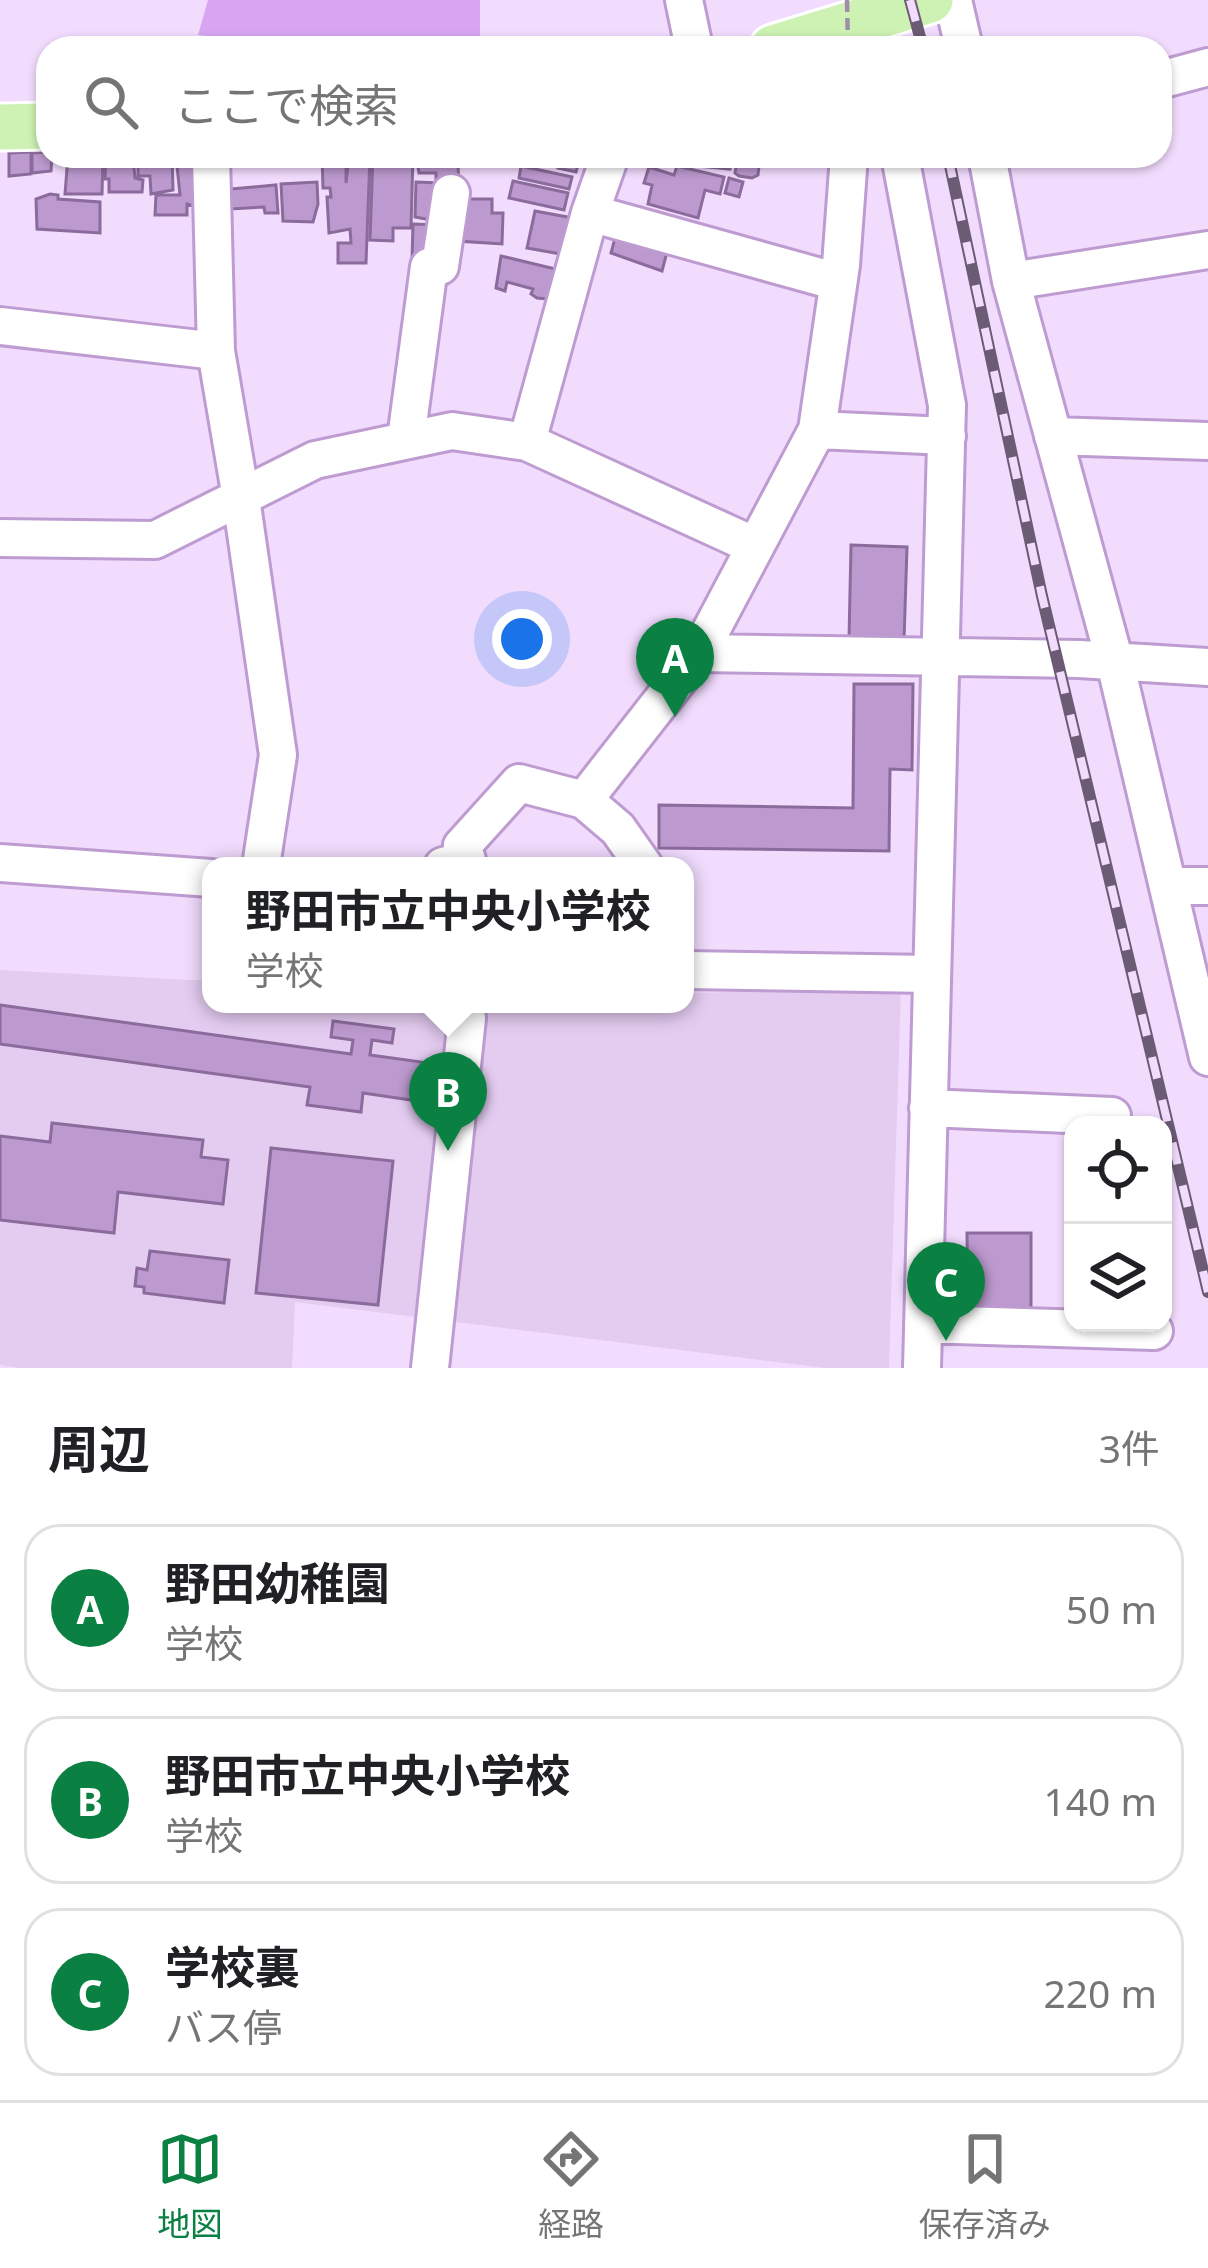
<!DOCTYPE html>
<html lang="ja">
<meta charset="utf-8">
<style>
:root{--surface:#fff;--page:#f2f2f2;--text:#202124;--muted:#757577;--line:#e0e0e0;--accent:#0b8043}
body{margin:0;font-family:"Noto Sans","Noto Sans JP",sans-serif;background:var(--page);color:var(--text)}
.controls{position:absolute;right:36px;bottom:36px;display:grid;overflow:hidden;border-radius:24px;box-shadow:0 3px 9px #0004}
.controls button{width:108px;height:108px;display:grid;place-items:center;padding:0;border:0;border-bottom:3px solid var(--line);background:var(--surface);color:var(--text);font:60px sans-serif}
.you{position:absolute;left:522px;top:639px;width:42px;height:42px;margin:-30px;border:9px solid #fff;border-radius:50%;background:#1a73e8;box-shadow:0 0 0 18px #1a73e833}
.badge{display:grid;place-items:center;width:78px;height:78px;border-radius:50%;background:var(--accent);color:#fff;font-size:39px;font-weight:700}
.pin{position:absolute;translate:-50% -99px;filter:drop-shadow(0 3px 6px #0008)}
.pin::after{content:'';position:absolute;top:63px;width:42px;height:36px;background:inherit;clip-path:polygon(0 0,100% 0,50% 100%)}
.popup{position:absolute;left:202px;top:857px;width:492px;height:156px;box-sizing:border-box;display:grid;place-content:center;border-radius:24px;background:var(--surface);filter:drop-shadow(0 3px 9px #0005);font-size:39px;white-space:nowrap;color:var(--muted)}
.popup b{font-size:45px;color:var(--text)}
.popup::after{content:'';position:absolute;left:50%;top:100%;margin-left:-24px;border:24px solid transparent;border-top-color:var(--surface)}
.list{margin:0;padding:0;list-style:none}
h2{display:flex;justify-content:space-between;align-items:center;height:156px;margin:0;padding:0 48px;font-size:51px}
h2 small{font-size:39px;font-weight:400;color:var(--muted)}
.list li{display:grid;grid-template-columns:78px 1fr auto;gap:36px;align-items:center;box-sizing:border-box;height:168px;margin:0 24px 24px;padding:0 24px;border:3px solid var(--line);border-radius:36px}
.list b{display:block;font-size:45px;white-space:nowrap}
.list p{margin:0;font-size:39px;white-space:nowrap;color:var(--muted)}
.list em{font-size:39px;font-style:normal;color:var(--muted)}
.icon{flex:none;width:66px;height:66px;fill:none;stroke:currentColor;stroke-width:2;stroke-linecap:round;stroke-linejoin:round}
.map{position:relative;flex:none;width:1208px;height:1368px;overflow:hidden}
.search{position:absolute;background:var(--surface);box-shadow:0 3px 9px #0004;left:36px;right:36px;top:36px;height:132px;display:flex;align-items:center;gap:30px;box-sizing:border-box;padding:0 42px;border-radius:36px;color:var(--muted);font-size:45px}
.sheet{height:732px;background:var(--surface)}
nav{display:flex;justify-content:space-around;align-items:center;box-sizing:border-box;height:168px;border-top:3px solid var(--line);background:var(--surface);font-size:33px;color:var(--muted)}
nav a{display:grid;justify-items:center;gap:6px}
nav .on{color:var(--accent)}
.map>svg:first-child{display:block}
</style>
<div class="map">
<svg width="1208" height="1368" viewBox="0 0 1208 1368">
<rect width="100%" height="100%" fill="#f2dcfe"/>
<path fill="#e4ccf1" d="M 0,970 L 211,981 L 211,1004 L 685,1004 L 685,993 L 901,988 L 889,1368 L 825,1368 L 295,1302 L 292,1368 L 19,1368 L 0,1365 Z"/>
<path fill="#d8a5f3" d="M 208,0 L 480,0 L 480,48 L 227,48 L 227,38 L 198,35 Z"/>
<path fill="#bc99ce" stroke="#8b6b9c" stroke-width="3" d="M 31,152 L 31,174 L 9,176 L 9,153 Z
M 48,152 L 52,156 L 51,171 L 32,173 L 32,153 Z
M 68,156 L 103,157 L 102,194 L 65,194 Z
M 106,156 L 133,156 L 135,178 L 143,180 L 142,192 L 109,192 L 109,179 L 105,179 Z
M 138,156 L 172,156 L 173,190 L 151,194 L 150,176 L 138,176 Z
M 176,156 L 206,156 L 194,206 L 187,204 L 187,215 L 155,215 L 156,195 L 180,195 Z
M 322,156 L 346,156 L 346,183 L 349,156 L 370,156 L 366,263 L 338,263 L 338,243 L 351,243 L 350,229 L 329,233 L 327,197 L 331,197 L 330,188 L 323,188 Z
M 373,156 L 413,156 L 411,228 L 393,228 L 393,241 L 370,240 Z
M 416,156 L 440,156 L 440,162 L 458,164 L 459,186 L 436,179 L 436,173 L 419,173 Z
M 561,156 L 580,158 L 576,172 L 558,168 Z
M 697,156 L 731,156 L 730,169 L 696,166 Z
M 738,156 L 760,156 L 758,175 L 752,178 L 739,176 L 735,173 Z
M 521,166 L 572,177 L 569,189 L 519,178 Z
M 677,166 L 724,177 L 720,194 L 705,190 L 698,218 L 648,204 L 652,185 L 644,183 L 649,167 L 674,175 Z
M 729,178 L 743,182 L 739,197 L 725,193 Z
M 513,181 L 568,193 L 564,210 L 509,198 Z
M 317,182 L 318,204 L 313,222 L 283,221 L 281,184 Z
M 416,182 L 440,183 L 441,222 L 415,217 Z
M 276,185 L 278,213 L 265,213 L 264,207 L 231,209 L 230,189 Z
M 50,194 L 58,195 L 58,199 L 100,202 L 100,233 L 37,229 L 36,199 Z
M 462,199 L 492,199 L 492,213 L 503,213 L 502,244 L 457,241 Z
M 535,211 L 573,218 L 566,255 L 527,248 Z
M 413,224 L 437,225 L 435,261 L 412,260 Z
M 618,227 L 670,241 L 662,271 L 611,253 Z
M 501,256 L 564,271 L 557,300 L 537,298 L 531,294 L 533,289 L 507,282 L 505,291 L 496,288 Z
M 851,545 L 907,547 L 904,641 L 849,639 Z
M 854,684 L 913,684 L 912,770 L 890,769 L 889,851 L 659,848 L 659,805 L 853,808 Z
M 0,1005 L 351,1054 L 353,1040 L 331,1037 L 333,1021 L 394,1029 L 392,1043 L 372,1040 L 370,1055 L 443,1065 L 438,1104 L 363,1093 L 361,1112 L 307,1105 L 310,1087 L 0,1044 Z
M 52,1123 L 203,1140 L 201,1157 L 228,1160 L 223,1204 L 118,1192 L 114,1233 L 0,1220 L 0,1136 L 50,1142 Z
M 271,1148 L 393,1161 L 378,1305 L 256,1293 Z
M 967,1233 L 1031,1233 L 1031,1315 L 968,1315 Z
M 150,1251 L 229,1260 L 224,1303 L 144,1293 L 144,1287 L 135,1286 L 137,1268 L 147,1270 Z"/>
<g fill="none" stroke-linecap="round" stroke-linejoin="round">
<defs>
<path id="minor" d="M 684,0 L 694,48
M 953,0 L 964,48
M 1160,80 L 1208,67
M 211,156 L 216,351 L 241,498 L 278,755 L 261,866
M 900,156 L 947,405 L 922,1368
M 987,156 L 1011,281 L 1115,662 L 1208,1057
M 590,213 L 838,282
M 1011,281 L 1208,250
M 0,326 L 216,351
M 817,430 L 947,436
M 1053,436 L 1208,441
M 406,439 L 429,267 L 440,266 L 451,193
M 527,442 L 590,213 L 610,156
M 0,538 L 155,540 L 315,460 L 452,431 L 527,442 L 755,546
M 699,653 L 1079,659 L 1208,667
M 584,800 L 699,653 L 817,430 L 841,265 L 849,156
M 0,863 L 211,878
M 443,866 L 467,860 L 462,846 L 519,783 L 584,800 L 618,829 L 644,866
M 1169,886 L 1208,886
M 685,970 L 931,974
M 928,1108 L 1112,1116
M 923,1324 L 1154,1331
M 430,1368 L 467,1018 L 454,1004"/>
<path id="major" d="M 773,48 L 930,0
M 0,127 L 48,126"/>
</defs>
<use href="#minor" stroke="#be9bd0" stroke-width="42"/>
<use href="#major" stroke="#fff" stroke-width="51"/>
<use href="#minor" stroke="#fff" stroke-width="36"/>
<use href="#major" stroke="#cdf2b3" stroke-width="45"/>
<defs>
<path id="rail" d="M 910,0 L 923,48
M 948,156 L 1042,596 L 1208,1292"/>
</defs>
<use href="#rail" stroke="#6b5b74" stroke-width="12"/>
<use href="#rail" stroke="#f2dcfe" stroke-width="8" stroke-dasharray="22" stroke-linecap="butt"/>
<path stroke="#9f8da9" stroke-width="4.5" stroke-dasharray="12 6" stroke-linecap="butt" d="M 847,0 L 848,48"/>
</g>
</svg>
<div class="controls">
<button><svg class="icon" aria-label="locate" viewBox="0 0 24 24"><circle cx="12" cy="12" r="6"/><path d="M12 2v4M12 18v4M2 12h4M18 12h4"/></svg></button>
<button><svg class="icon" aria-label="layers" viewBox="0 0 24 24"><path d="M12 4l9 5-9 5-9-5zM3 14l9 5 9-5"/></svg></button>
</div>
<div class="you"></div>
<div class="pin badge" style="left:675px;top:717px">A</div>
<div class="pin badge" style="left:448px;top:1151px">B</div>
<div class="popup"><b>野田市立中央小学校</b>学校</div>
<div class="pin badge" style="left:946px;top:1341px">C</div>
<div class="search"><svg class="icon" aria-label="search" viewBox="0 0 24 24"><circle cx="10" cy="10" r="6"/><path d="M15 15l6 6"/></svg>ここで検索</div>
</div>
<section class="sheet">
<h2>周辺<small>3件</small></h2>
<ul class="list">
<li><span class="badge">A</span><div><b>野田幼稚園</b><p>学校</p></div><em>50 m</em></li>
<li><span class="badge">B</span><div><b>野田市立中央小学校</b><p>学校</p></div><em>140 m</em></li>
<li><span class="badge">C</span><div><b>学校裏</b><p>バス停</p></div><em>220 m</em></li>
</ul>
</section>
<nav>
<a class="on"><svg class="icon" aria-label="map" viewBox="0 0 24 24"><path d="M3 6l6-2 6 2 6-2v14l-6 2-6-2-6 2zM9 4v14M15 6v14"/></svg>地図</a>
<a><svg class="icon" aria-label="directions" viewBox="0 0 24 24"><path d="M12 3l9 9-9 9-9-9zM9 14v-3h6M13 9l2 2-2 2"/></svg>経路</a>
<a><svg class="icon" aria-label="saved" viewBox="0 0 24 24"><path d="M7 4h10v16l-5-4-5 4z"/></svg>保存済み</a>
</nav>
